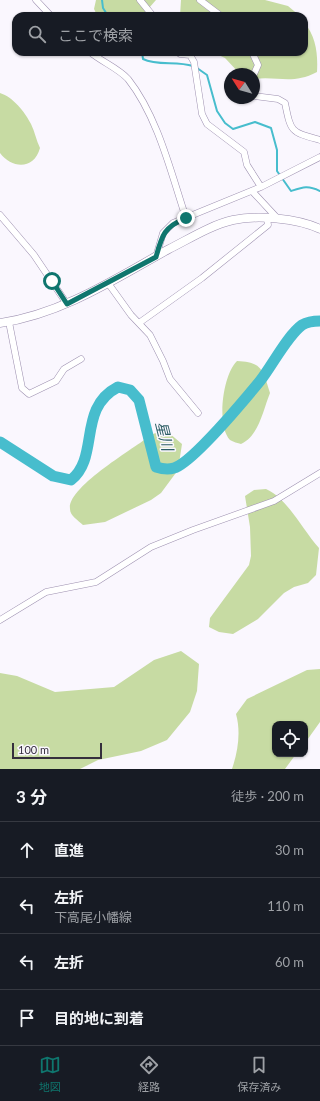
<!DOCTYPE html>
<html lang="ja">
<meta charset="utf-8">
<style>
:root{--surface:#171b24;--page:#20242c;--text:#f1f3f6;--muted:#9ea1a6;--line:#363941;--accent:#0f766e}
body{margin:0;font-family:Lato,"Noto Sans JP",sans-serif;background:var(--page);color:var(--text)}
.controls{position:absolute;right:12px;bottom:12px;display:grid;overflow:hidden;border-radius:8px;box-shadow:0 1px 3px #0004}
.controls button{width:36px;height:36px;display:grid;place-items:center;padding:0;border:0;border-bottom:1px solid var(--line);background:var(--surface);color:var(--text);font:20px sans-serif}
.compass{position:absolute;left:224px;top:68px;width:36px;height:36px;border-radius:50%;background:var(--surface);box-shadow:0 1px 3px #0004;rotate:307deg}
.scale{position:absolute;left:12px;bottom:10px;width:90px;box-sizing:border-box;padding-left:4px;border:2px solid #352f3d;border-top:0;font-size:11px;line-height:14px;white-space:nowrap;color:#352f3d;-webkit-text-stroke:3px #faf7fe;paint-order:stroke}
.stop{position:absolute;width:12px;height:12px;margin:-9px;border:3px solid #0f766e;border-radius:50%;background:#fff}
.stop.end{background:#0f766e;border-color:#fff;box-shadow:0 1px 4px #0008}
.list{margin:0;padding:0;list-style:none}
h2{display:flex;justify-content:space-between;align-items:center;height:52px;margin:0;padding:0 16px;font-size:17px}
h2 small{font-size:13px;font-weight:400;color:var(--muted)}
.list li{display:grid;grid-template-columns:26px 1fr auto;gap:12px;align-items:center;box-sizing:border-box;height:56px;padding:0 16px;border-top:1px solid var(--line)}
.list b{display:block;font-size:15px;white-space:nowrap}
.list p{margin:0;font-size:13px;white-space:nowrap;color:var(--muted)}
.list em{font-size:13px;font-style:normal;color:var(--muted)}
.icon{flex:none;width:22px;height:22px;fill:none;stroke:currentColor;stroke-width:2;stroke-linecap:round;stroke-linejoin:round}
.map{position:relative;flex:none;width:320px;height:769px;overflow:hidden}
.search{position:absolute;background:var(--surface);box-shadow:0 1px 3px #0004;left:12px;right:12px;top:12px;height:44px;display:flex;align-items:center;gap:10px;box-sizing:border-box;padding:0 14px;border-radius:12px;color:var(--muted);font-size:15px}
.sheet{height:276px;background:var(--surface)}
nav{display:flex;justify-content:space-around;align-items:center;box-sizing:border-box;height:56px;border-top:1px solid var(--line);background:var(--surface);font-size:11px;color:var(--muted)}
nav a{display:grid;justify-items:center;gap:2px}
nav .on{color:var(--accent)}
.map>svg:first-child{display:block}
</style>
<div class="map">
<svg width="320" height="769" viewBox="0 0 320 769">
<rect width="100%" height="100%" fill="#faf7fe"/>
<path fill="#c7dba3" d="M 96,0 L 156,0 L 142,16 L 100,16 L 97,15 L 94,9 Z
M 181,0 L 265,0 L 288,6 L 300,16 L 180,16 Z
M 304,22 C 316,37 318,53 317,72 C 292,85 279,76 254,79 L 254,74 L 240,74 L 225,58 L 212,52 L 304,52 Z
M 0,93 C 13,97 25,112 31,124 C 35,132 36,140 40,148 C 34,170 12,169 0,153 Z
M 237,361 C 263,362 263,371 270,393 C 263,410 259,436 241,444 C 238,443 233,442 230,440 C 216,425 223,374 237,361 Z
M 160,431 L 169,433 L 182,444 L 178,470 L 161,493 L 151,500 L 105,522 L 83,525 C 78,520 70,516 70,509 C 67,487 135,448 151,435 Z
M 266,489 C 288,499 302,529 319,548 L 316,575 L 308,583 L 294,587 L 284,593 L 258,619 L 233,634 L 219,632 L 209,627 L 210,618 L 249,565 L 251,556 L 250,527 L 245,496 L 254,490 Z
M 181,651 L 199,664 L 197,691 L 190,712 L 167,740 L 141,751 L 98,760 L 80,769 L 0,769 L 0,673 L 17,676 L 55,692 L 114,687 L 154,660 Z
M 320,669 L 320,722 L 305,743 L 305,724 L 275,724 L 275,754 L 296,754 L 285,769 L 232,769 C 238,751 241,732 236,714 L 247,699 L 307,670 Z"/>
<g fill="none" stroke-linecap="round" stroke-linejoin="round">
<path stroke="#47bdcd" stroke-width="2" d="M 102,0 L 103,8 L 108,16
M 142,52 L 143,59 C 157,66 176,61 193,66
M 197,68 L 207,75 L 217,111 L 225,123 L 233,129 L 255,122 L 271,128 L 277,150 L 277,171 L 291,191 C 303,187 308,185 320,191"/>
<path stroke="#47bdcd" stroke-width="11" d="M 0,442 L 53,476 L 71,480 C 100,457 77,408 118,387 L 130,390 L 139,400 L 156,467 C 162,469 168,470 174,468 C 192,463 246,398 260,381 C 272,366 287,336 302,325 C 307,322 314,321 320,321"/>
<defs>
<path id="minor" d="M 36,0 L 51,16
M 140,0 L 153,16
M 200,0 L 221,16
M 90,52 C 102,62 118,68 128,79 C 158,117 171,173 186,218
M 178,52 L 180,54 L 190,55 L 194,62 L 202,114 L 207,124 L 244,152 L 247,165 L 261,187
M 252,52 L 258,65 L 254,74
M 254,96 L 278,99 L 285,103 C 291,133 291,132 320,140
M 252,191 L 278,219
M 0,215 L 34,255 L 67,304
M 156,257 L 163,233 L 173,223 L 261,187 L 320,157
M 108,283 L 131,315 L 150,335 L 163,361 L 170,379 L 198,413
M 9,322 L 22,388 L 29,394 L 56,381 L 64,369 L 81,359
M 139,323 L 202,278 L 268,225 L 267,218
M 0,620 L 46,592 L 96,582 L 151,547 L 193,530 L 274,501 L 320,473"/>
<path id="major" d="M 0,323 C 62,314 115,279 169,249 C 189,239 211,225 233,220 C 257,215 297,218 320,229"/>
</defs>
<use href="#minor" stroke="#9d90b0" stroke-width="7"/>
<use href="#major" stroke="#9d90b0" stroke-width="9"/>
<use href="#minor" stroke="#fff" stroke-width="6"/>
<use href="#major" stroke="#fff" stroke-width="8"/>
</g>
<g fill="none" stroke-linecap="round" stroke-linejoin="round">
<path stroke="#0f766e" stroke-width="5" d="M 52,281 L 67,304 L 156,257 C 162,235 164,227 186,218"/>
</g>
<g text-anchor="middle" stroke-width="3" stroke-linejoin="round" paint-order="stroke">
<g font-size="15" font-style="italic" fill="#2d5e65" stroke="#faf7fe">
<text transform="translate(164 436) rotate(76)" y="5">星川</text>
</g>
</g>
</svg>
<div class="controls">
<button><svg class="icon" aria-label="locate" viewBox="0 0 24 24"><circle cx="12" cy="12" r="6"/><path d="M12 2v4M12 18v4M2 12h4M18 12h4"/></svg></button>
</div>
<svg class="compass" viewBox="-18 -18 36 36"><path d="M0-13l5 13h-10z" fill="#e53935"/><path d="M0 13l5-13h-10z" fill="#9ea1a6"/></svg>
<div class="scale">100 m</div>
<div class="stop" style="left:52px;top:281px"></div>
<div class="stop end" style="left:186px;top:218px"></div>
<div class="search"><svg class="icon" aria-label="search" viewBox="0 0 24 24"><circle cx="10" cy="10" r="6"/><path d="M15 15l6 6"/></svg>ここで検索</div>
</div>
<section class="sheet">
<h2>3 分<small>徒歩 · 200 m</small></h2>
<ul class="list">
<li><svg class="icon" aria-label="ahead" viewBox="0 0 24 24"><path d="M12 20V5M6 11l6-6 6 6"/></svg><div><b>直進</b></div><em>30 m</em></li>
<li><svg class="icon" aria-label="left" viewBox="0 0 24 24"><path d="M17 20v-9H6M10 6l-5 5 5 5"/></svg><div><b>左折</b><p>下高尾小幡線</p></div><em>110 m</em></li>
<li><svg class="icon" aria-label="left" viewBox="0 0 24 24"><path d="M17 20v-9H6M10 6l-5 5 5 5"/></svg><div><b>左折</b></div><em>60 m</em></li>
<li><svg class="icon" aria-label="arrive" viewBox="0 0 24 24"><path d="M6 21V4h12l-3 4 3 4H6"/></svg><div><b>目的地に到着</b></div></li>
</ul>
</section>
<nav>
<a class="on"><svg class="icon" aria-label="map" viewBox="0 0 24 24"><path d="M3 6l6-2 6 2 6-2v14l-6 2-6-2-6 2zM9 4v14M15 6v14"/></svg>地図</a>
<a><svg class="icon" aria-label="directions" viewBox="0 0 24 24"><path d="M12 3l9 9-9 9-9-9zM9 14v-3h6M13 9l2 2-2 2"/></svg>経路</a>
<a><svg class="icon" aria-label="saved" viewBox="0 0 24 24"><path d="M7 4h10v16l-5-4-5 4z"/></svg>保存済み</a>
</nav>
